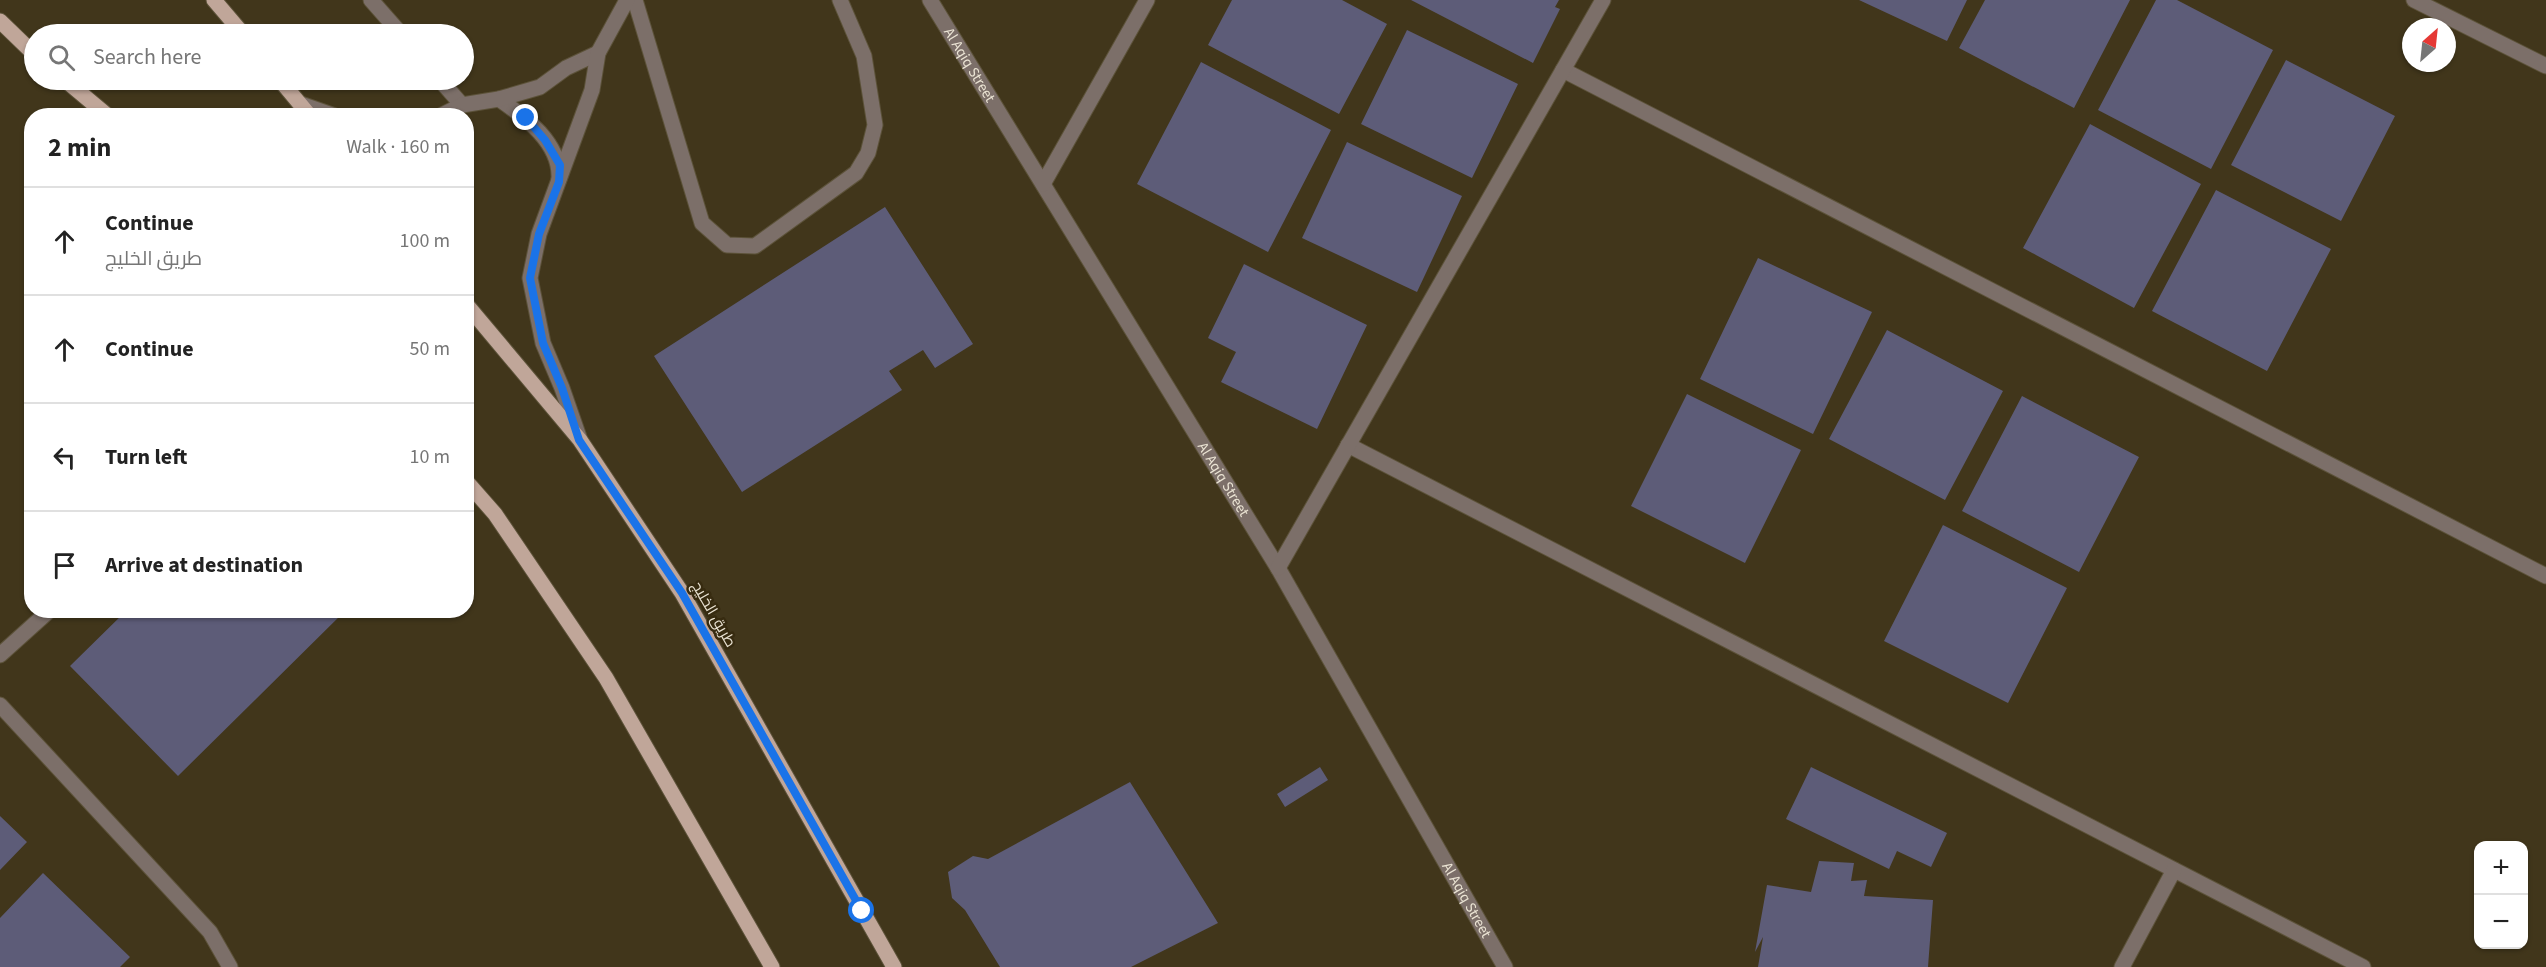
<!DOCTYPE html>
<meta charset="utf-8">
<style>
:root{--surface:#fff;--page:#f6f6f6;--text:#222;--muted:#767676;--line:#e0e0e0}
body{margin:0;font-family:"Source Sans 3",Cairo,sans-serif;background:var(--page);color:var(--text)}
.controls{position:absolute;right:18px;bottom:18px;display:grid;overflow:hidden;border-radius:12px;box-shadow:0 2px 4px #0004}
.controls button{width:54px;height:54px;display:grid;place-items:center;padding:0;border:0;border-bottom:2px solid var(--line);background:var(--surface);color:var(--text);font:30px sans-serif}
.compass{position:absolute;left:2402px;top:18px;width:54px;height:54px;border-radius:50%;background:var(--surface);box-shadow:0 2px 4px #0004;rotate:27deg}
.stop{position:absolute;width:18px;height:18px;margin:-14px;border:4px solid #1a73e8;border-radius:50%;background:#fff}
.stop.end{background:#1a73e8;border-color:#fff;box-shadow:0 2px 6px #0008}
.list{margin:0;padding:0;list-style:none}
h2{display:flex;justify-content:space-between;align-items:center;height:78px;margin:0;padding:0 24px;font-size:26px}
h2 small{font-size:20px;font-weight:400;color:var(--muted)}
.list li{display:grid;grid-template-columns:39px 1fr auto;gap:18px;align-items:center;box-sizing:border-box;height:108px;padding:0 24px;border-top:2px solid var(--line)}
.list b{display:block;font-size:22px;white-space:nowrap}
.list p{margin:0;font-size:20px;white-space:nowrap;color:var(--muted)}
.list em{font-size:20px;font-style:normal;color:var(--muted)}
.icon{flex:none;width:33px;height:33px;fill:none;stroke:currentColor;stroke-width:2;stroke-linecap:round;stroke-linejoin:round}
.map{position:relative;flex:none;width:2546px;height:967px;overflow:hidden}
.search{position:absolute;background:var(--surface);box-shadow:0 2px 4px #0004;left:24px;top:24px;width:450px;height:66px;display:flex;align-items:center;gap:15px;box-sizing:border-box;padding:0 21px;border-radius:33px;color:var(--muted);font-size:22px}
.panel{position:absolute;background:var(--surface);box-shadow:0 2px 4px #0004;left:24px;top:108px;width:450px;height:510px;border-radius:24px}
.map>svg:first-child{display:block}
</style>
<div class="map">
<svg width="2546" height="967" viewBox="0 0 2546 967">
<rect width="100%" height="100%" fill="#41361b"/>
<path fill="#5d5c78" d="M 1232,0 L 1342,0 L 1387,24 L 1339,114 L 1208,45 Z
M 1411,0 L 1559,0 L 1555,7 L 1560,9 L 1533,63 Z
M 1859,0 L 1967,0 L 1947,41 Z
M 1985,0 L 2130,0 L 2074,108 L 1959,48 Z
M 2156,0 L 2177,0 L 2273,50 L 2211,169 L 2098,110 Z
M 1407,30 L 1518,84 L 1472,178 L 1361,124 Z
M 2286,60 L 2395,116 L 2341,221 L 2231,165 Z
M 1201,62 L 1331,130 L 1268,252 L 1137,184 Z
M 2090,124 L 2201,184 L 2134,308 L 2023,248 Z
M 1347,142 L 1462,196 L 1417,292 L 1302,238 Z
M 2216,190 L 2331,249 L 2267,371 L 2152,311 Z
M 885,207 L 973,344 L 935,368 L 923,350 L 889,371 L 902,390 L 742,492 L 654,356 Z
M 1758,258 L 1872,312 L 1813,434 L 1700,379 Z
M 1244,264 L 1367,325 L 1317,429 L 1221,382 L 1236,352 L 1208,338 Z
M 1887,330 L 2003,391 L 1945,500 L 1829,439 Z
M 1687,394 L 1801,450 L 1745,563 L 1631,506 Z
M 2022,396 L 2139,457 L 2079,572 L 1962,511 Z
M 1943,525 L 2067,588 L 2008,703 L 1884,641 Z
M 127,610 L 346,610 L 178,776 L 70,666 Z
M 1320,767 L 1328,780 L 1285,807 L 1277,794 Z
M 1811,767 L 1947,833 L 1931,867 L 1897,851 L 1889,869 L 1786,819 Z
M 1130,782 L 1218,923 L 1131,967 L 1000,967 L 965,910 L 952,898 L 948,872 L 973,856 L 988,859 Z
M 0,816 L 27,842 L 0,870 Z
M 1819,861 L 1854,863 L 1851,881 L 1867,880 L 1864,896 L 1933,900 L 1928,967 L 1758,967 L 1763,937 L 1755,952 L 1767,885 L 1811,892 Z
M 43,873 L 130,957 L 120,967 L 0,967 L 0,918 Z"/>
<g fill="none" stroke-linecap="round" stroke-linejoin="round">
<defs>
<g id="minor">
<path d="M 371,0 L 401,34"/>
<path d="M 635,0 L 702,223 L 727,245 L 755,246 L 856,173 L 868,153 L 875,125 L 864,56 L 840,0"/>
<path id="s1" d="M 930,0 L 1278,568 L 1505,967"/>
<path d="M 2414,0 L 2546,66"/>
<path d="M 1563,70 L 2546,576"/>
<path d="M 440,80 L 462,105"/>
<path d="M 499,99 C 525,117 561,143 559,179"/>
<path d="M 301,104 L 335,116"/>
<path d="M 440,116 L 462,105 L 499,99 L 540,87 L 566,68 L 598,53"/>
<path d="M 1043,184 L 1147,0"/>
<path d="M 579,437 L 562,388 L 543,343 L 530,278 L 539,234 L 592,90 L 598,53 L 627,0"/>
<path d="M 1348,445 L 2363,967"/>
<path d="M 1278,568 L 1603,0"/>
<path d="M 0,655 L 50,610"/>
<path d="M 0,705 L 210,932 L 230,967"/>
<path d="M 2122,967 L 2174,870"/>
</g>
<path id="major" d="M 214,0 L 243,34
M 0,21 L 31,51
M 65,80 L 108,116
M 280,80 L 310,116
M 466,304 L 580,440 L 682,593 L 894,967
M 466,481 L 495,514 L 606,678 L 772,967"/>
</defs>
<use href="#minor" stroke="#5c5239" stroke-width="17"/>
<use href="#major" stroke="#5c5239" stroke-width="17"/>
<use href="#minor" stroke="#7c6f69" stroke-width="15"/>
<use href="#major" stroke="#c0a699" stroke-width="15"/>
</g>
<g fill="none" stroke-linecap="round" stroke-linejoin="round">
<path stroke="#1a73e8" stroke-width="8" d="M 526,118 L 545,140 L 560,165 L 559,182 L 539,234 L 530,278 L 543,343 L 562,388 L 579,440 L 682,593 L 862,911"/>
</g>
<g text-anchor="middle" stroke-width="5" stroke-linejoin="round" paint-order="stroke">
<g font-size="15" fill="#ebe4d4" stroke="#372b10">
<text dy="5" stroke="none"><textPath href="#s1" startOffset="76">Al Aqiq Street</textPath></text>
<text dy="5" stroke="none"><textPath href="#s1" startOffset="562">Al Aqiq Street</textPath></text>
<text transform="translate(714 614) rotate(60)" y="5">طريق الخليج</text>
<text dy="5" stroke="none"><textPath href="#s1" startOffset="1048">Al Aqiq Street</textPath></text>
</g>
</g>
</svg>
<div class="controls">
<button>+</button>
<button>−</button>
</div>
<svg class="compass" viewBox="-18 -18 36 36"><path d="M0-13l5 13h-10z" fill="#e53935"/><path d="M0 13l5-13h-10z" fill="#767676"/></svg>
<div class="stop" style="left:862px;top:911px"></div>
<div class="stop end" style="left:526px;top:118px"></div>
<div class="search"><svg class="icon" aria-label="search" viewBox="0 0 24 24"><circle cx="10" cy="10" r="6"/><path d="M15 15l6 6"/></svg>Search here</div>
<section class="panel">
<h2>2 min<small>Walk · 160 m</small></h2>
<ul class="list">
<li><svg class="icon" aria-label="ahead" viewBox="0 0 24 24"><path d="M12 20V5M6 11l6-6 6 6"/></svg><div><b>Continue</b><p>طريق الخليج</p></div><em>100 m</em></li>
<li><svg class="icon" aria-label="ahead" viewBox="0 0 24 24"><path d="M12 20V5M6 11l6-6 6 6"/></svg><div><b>Continue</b></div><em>50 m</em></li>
<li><svg class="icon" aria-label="left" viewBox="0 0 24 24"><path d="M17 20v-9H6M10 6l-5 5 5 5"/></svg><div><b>Turn left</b></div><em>10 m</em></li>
<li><svg class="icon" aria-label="arrive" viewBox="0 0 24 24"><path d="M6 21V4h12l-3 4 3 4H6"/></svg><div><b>Arrive at destination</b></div></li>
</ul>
</section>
</div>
